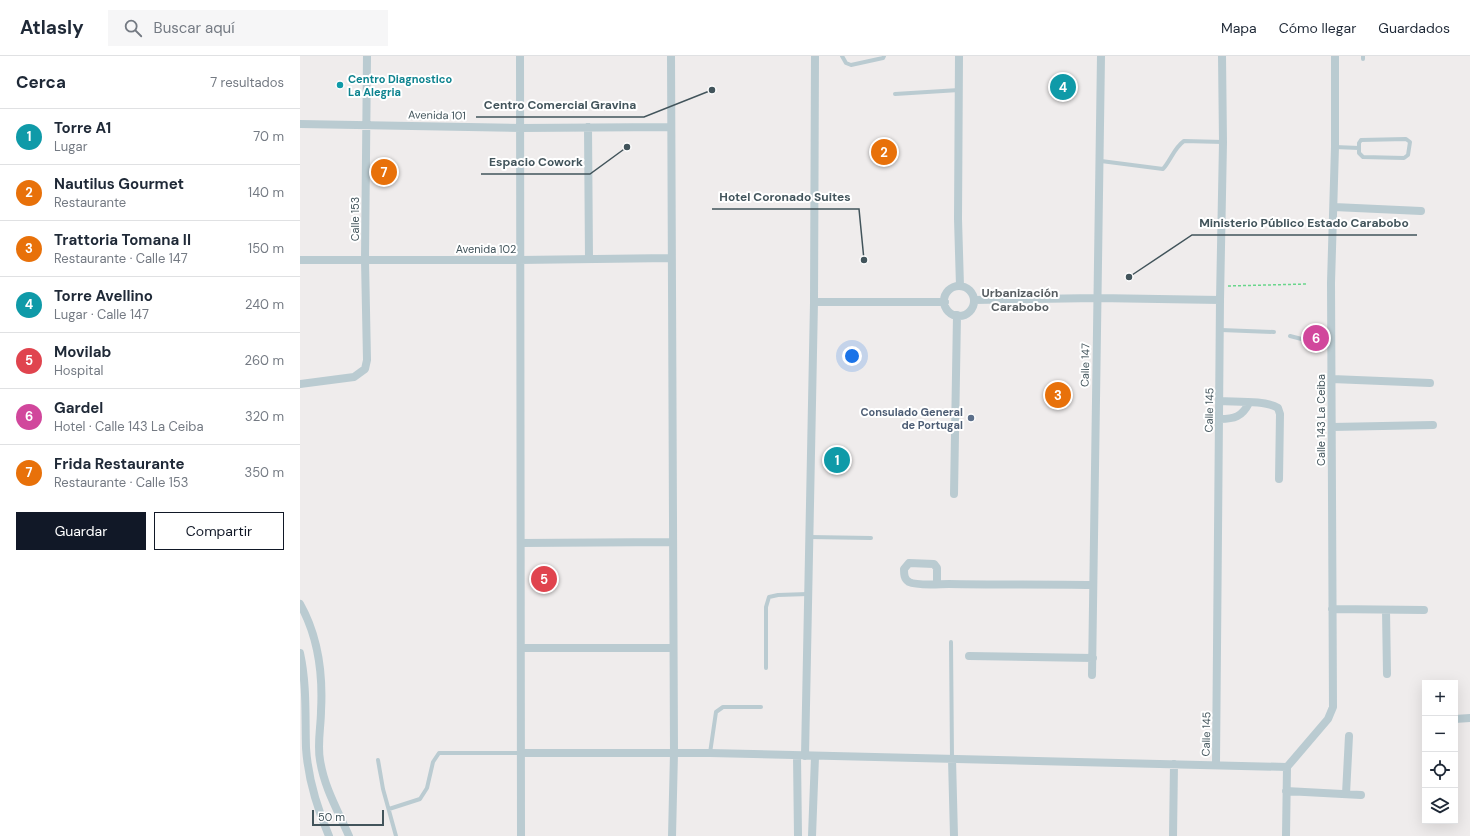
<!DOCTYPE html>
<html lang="es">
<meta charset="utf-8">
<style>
:root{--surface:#fff;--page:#f6f6f7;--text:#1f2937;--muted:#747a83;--line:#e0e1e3;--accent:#111827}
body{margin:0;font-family:"DM Sans",sans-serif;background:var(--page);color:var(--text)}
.controls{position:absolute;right:12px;bottom:12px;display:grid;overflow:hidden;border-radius:0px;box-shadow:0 4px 16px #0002}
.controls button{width:36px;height:36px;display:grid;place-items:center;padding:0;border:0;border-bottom:1px solid var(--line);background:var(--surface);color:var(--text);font:20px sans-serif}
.scale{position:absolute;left:12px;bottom:10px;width:72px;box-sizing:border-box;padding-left:4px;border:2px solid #42545b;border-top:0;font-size:11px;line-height:14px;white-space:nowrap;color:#42545b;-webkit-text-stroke:3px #fff;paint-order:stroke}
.you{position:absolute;left:552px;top:300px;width:14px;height:14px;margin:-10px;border:3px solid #fff;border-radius:50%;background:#1a73e8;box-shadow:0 0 0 6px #1a73e833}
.badge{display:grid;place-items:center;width:26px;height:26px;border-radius:50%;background:var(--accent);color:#fff;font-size:13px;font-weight:700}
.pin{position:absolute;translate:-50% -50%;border:2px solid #fff;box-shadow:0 1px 4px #0006}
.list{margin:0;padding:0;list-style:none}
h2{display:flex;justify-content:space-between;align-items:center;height:52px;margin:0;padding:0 16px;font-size:17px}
h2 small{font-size:13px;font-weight:400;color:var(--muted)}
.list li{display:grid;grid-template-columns:26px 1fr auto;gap:12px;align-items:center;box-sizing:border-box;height:56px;padding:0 16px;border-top:1px solid var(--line)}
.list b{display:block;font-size:15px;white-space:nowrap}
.list p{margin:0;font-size:13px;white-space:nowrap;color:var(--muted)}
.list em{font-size:13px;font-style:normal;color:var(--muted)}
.actions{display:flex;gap:8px;padding:12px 16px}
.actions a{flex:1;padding:9px 0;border:1px solid var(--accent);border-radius:0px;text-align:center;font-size:14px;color:var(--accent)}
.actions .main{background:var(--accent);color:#fff}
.icon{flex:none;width:22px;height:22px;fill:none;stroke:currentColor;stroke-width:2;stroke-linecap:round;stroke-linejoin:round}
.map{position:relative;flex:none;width:1170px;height:780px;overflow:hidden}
header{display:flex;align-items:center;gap:24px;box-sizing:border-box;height:56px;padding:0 20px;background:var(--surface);border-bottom:1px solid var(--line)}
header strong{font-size:19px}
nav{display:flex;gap:22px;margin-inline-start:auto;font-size:14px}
.search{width:280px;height:36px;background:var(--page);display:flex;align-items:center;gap:10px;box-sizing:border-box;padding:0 14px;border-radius:0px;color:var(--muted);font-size:15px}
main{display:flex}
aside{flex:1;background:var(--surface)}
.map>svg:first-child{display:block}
</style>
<header>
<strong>Atlasly</strong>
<div class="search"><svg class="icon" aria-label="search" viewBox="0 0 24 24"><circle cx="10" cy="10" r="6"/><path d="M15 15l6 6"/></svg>Buscar aquí</div>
<nav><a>Mapa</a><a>Cómo llegar</a><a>Guardados</a></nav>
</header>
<main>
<aside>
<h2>Cerca<small>7 resultados</small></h2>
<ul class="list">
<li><span class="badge" style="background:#0f9aa8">1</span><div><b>Torre A1</b><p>Lugar</p></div><em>70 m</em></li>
<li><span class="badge" style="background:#e8710a">2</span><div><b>Nautilus Gourmet</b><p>Restaurante</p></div><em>140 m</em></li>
<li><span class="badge" style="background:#e8710a">3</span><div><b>Trattoria Tomana II</b><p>Restaurante · Calle 147</p></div><em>150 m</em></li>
<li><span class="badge" style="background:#0f9aa8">4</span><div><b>Torre Avellino</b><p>Lugar · Calle 147</p></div><em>240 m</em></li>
<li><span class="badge" style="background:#e0444e">5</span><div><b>Movilab</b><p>Hospital</p></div><em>260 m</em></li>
<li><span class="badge" style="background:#d1479c">6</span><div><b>Gardel</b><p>Hotel · Calle 143 La Ceiba</p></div><em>320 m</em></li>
<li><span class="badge" style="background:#e8710a">7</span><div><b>Frida Restaurante</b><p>Restaurante · Calle 153</p></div><em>350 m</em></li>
</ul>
<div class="actions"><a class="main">Guardar</a><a>Compartir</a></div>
</aside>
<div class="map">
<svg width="1170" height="780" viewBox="0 0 1170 780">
<rect width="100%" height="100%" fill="#efecec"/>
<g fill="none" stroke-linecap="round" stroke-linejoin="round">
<path stroke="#68d58b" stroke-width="1.5" stroke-dasharray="3 2" stroke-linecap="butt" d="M 928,230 L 1006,228"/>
<path stroke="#bacbd1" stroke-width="4" d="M 542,0 L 546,7 L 551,9 L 583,2 L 584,0
M 1063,0 L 1063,3
M 595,38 L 659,34
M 1106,83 L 1110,86 L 1108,99 L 1104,102 L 1063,101 L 1059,97 L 1059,87 L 1061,84 Z
M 1035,91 L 1059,92
M 801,105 L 863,113 C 871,104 874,92 884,85 L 923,86
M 921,274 L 974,276
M 990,280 L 1017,287 L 1032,285
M 509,481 L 571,482
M 651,586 L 652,703
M 466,612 L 466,551 L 469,541 L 478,539 L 508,538
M 410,697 L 416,656 L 423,651 L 461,651
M 78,704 L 83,733 L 96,780
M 89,753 L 120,743 L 127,732 L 133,706 L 139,697 L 221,697"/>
<path stroke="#bacbd1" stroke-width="8" d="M 220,0 L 221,780
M 371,0 L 374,697 L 372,780
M 659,0 L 658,163 L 660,230
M 0,68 L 221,72 L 371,71
M 288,71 L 289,203
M 1034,151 L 1121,155
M 0,204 L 220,204 L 371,202
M644 245a15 15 0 1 1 30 0a15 15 0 1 1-30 0Z
M 674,244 L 797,242 L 920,244
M 514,246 L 515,0
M 1032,323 L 1130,327
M 0,328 L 54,321 L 65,313 L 67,304 L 65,204 L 67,0
M 920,345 C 936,346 965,344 978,352 L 980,358 L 979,423
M 920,363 C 934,363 942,361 949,347
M 1032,371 L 1133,369
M 654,438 L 657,259
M 221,487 L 373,486
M 637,528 L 637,512 L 634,508 L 609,507 L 604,513 C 604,518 604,523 609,526 C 617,530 639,528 649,528 C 697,529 745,528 793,529
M 0,548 C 18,580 23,619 21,655 C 21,670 17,688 20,704 C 24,731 38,755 49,780
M 1032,553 L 1124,554
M 1086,554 L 1087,618
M 221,592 L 373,592
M 0,597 C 7,629 5,660 6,692 C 8,722 17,752 29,780
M 669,600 L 793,602
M 792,619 L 801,0
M 1155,663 L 1170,662
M 221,697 L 410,697 L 987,711
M 497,700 L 498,780
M 505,700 L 514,246 L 645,246
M 652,703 L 654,780
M 916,708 L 920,244 L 923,86 L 922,0
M 987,711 L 1028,663 L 1033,651 L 1031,227 L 1035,91 L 1035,0
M 986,735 L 1061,739
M 1046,738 L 1049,680
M 512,780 L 515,701
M 873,780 L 874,708
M 986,780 L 987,711"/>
</g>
<circle fill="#0f9aa8" stroke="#fff" stroke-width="1.5" cx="40" cy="29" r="4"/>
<circle fill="#5c6f8a" stroke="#fff" stroke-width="1.5" cx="671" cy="362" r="4"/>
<g text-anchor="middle" stroke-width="4" stroke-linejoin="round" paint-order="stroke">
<g font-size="11" font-weight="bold" fill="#0d838f" stroke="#fff" text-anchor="start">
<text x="48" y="27">Centro Diagnostico<tspan x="48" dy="13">La Alegria</tspan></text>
</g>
<g font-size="11" fill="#42545b" stroke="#fff">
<text transform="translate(137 59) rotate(1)" y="4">Avenida 101</text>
<text transform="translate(55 163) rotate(-90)" y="4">Calle 153</text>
<text x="186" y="197">Avenida 102</text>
<text transform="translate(785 309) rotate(-89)" y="4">Calle 147</text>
<text transform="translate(909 354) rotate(-89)" y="4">Calle 145</text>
<text transform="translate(1021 364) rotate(-90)" y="4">Calle 143 La Ceiba</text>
<text transform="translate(906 678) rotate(-89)" y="4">Calle 145</text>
</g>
<g font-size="11" font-weight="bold" fill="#4e5e75" stroke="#fff" text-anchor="end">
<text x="663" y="360">Consulado General<tspan x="663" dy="13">de Portugal</tspan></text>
</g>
<g font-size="12" font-weight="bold" fill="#585e62" stroke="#fff">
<text x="720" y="241">Urbanización<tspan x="720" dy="14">Carabobo</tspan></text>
</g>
</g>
<path fill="none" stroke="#42545b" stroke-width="1.5" d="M412 34L344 61H176M327 91L290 118H181M564 204L559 153H412M829 221L892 179H1117"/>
<g fill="#42545b" stroke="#fff" stroke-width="1.5">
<circle cx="412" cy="34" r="4"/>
<circle cx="327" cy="91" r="4"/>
<circle cx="564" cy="204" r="4"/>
<circle cx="829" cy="221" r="4"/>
</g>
<g font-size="12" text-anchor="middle" font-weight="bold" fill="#42545b" stroke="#fff" stroke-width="4" stroke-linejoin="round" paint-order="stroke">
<text x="260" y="53">Centro Comercial Gravina</text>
<text x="236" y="110">Espacio Cowork</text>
<text x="485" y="145">Hotel Coronado Suites</text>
<text x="1004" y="171">Ministerio Público Estado Carabobo</text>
</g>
</svg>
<div class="controls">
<button>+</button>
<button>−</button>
<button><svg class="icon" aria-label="locate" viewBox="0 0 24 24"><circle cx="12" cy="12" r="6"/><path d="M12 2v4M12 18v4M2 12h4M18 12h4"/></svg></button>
<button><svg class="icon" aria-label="layers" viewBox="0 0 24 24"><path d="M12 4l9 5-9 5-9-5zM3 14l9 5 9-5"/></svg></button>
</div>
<div class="scale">50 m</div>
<div class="you"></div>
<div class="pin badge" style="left:537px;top:404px;background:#0f9aa8">1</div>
<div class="pin badge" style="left:584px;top:96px;background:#e8710a">2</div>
<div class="pin badge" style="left:758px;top:339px;background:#e8710a">3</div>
<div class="pin badge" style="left:763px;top:31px;background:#0f9aa8">4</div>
<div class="pin badge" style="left:244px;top:523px;background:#e0444e">5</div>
<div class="pin badge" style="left:1016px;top:282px;background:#d1479c">6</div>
<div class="pin badge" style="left:84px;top:116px;background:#e8710a">7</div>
</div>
</main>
